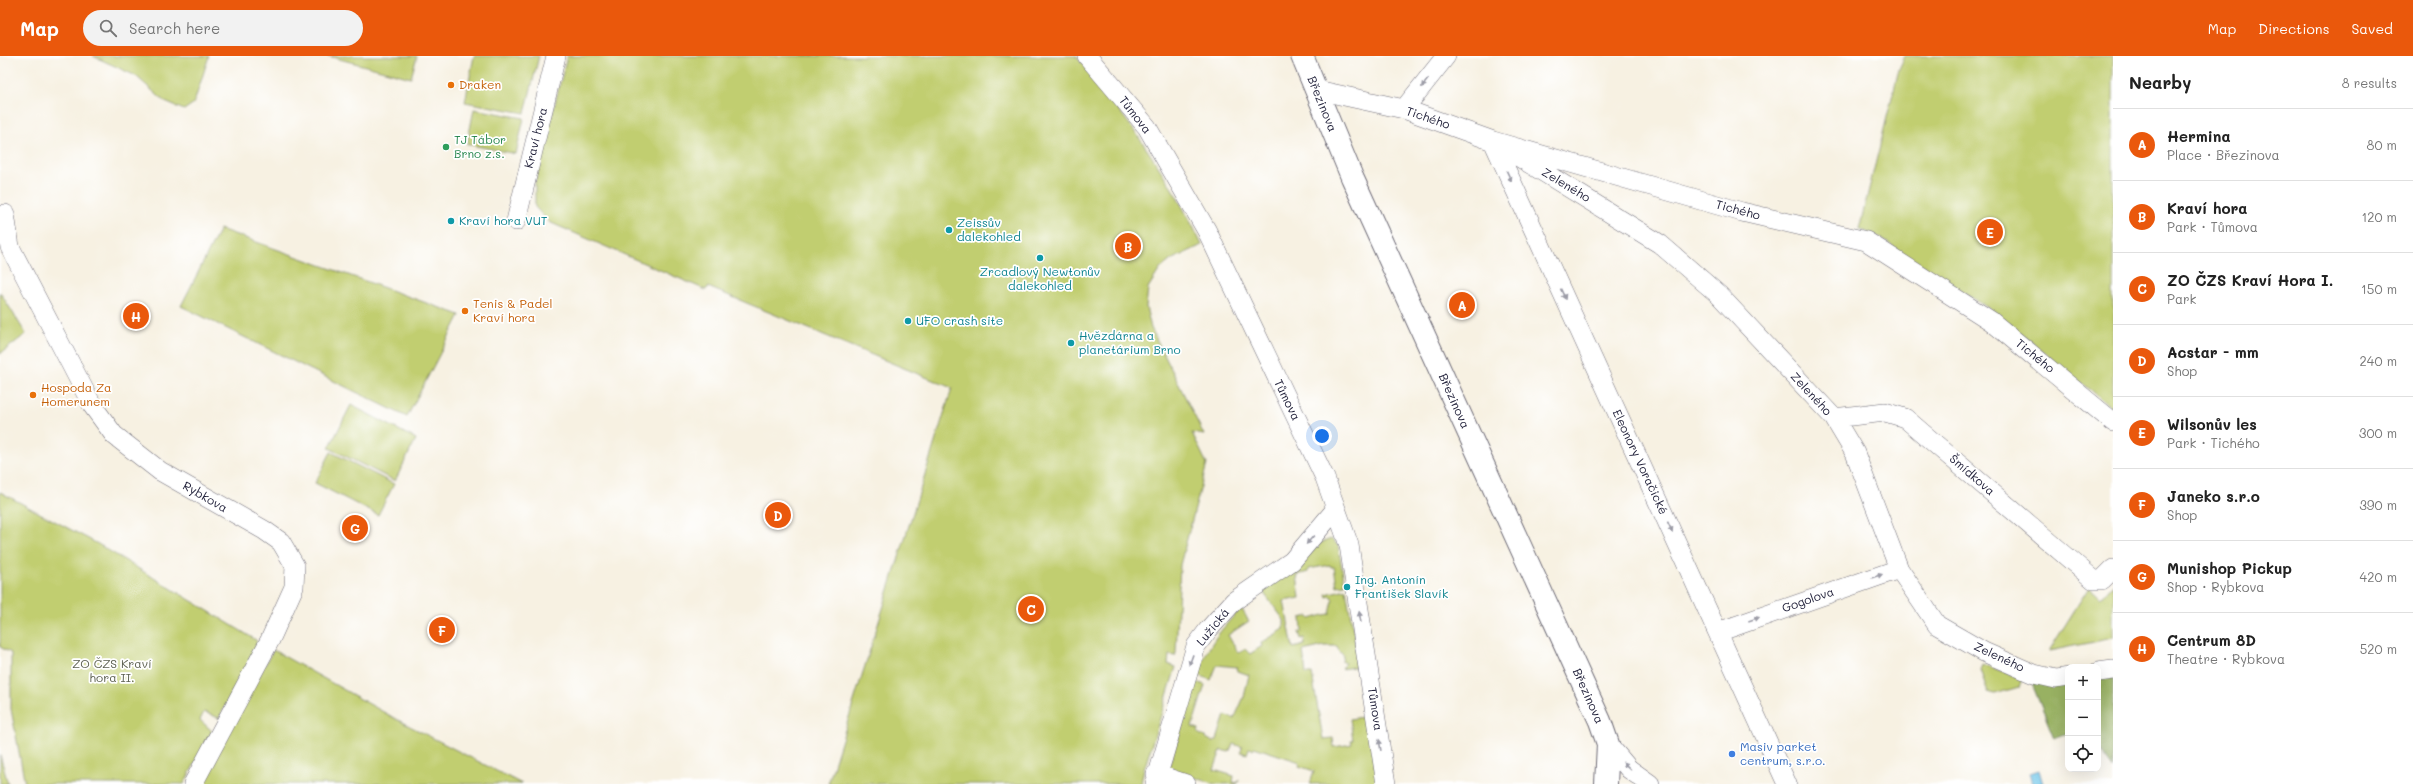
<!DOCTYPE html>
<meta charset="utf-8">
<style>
:root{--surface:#fff;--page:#f2f2f2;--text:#222;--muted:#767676;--line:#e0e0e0;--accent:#ea580c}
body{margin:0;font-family:Mali,sans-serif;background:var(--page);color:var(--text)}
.controls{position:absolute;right:12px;bottom:12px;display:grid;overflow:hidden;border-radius:8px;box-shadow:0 4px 16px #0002}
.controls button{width:36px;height:36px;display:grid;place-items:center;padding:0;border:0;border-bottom:1px solid var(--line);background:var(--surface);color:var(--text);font:20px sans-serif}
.you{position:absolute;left:1322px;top:380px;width:14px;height:14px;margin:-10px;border:3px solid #fff;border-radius:50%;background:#1a73e8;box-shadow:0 0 0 6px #1a73e833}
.badge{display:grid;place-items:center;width:26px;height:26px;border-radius:50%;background:var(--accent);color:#fff;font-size:13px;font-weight:700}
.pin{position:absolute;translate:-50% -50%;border:2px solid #fff;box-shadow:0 1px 4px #0006}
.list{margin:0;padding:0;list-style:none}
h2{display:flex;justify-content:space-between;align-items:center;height:52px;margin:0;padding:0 16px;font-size:17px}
h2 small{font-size:13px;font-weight:400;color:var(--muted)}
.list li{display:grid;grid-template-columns:26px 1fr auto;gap:12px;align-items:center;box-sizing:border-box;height:72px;padding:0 16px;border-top:1px solid var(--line)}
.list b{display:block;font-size:15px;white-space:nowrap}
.list p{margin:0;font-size:13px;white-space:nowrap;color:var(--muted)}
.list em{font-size:13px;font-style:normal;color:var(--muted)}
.icon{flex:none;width:22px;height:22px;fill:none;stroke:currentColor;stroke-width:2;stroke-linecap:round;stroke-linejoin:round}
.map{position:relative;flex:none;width:2113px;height:728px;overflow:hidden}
header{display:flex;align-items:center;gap:24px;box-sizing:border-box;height:56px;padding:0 20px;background:var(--accent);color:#fff}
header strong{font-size:19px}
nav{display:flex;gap:22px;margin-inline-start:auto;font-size:14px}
.search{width:280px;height:36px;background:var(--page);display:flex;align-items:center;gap:10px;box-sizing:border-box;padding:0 14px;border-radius:22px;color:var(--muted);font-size:15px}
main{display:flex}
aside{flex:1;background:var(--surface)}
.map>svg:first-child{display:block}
</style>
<header>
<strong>Map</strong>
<div class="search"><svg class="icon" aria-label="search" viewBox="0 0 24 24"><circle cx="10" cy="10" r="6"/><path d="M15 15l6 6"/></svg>Search here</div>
<nav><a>Map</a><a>Directions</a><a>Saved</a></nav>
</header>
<main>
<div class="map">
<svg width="2113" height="728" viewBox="0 0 2113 728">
<rect width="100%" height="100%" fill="#fff"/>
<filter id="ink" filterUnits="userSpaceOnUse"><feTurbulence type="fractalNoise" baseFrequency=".025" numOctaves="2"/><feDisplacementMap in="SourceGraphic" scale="8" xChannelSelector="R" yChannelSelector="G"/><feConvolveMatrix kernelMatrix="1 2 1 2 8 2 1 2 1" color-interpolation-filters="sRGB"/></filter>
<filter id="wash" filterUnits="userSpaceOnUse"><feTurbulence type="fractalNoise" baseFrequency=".012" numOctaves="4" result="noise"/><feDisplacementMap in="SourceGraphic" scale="16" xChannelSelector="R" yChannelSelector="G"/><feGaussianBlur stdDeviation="0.9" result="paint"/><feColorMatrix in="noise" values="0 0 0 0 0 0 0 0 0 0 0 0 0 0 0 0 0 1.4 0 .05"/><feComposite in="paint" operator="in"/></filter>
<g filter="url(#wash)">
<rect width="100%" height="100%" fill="#f7f1e2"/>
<path fill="#c1ce70" stroke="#727856" d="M 93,0 L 209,0 L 194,47 L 184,54 L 165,46 L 136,20 Z
M 328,0 L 417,0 L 411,22 Z
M 474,0 L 539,0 L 525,57 L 465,46 Z
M 567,0 L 1076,0 C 1126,61 1168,117 1202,189 L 1171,204 L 1160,213 L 1148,232 L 1146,251 L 1151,272 L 1204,379 L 1192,377 L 1207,408 L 1180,509 L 1176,597 L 1175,600 L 1169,599 L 1168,608 L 1176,611 L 1143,717 L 1141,728 L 828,728 L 952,332 L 708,231 L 706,234 L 549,166 L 535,151 L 535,126 Z
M 1905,0 L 2113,0 L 2113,353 L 1996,257 L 1877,180 L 1859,173 L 1899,13 Z
M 474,53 L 524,62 L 516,98 L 467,88 Z
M 220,173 L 460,259 L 407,361 L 181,250 Z
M 0,236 L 26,278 L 0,298 Z
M 351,349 L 416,383 L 395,425 L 329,392 Z
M 331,396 L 394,428 L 378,459 L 315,427 Z
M 0,436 L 98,488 L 256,584 L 258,589 L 219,662 L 204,656 L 200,664 L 212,675 L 184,728 L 25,728 L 11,653 L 11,597 L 0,591 Z
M 1331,483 L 1338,489 L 1345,529 L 1337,530 L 1334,511 L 1331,511 L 1330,509 L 1308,513 L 1308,516 L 1297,519 L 1300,542 L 1284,545 L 1293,592 L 1305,589 L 1304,582 L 1301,583 L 1299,576 L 1302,575 L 1301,562 L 1309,560 L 1310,563 C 1317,561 1322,559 1330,558 L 1333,544 L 1331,540 L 1327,541 L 1326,538 L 1346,533 L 1359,610 L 1342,613 L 1345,606 L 1342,606 L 1343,599 L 1339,595 L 1337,590 L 1324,590 L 1303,595 L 1306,618 L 1312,618 L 1323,683 L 1333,682 L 1334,691 L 1352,688 L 1351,684 L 1353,684 L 1350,663 L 1367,660 L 1378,728 L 1310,728 L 1314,715 L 1299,710 L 1300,706 L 1254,691 L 1253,693 L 1249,692 L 1247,698 L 1241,696 L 1242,691 L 1233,688 L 1229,696 L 1221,694 L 1214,714 L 1234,720 L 1233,726 L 1237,727 L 1239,724 L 1237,728 L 1215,728 L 1168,713 L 1196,626 L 1205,629 L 1192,671 L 1199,673 L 1198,677 L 1213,686 L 1217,684 L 1225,659 L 1234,663 L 1244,641 L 1249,619 L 1238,615 L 1237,611 L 1217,609 L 1211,624 L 1198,619 C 1208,588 1219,576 1241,552 L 1249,565 L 1228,579 L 1238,597 L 1245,593 L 1250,598 L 1262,590 L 1261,587 L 1284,573 L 1284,564 L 1263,536 L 1301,507 L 1320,487 Z
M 2113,528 L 2113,582 L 2049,595 L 2089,531 L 2101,542 Z
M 273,594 L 396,663 L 522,728 L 200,728 Z
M 1982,608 L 2022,623 L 2019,631 L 1995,638 L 1988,636 L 1980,614 Z
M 0,699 L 8,728 L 0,728 Z"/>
<path fill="#98b162" stroke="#5d6a4e" d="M 2113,621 L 2113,712 L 2098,690 L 2098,624 Z
M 2039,626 L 2068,629 L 2068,677 L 2054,682 L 2032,628 Z"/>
<path fill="#69c3e7" stroke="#467291" d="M 2039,714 L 2043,728 L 2033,728 L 2030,717 Z"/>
</g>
<g filter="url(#ink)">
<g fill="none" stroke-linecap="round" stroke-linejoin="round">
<defs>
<path id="minor" d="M 1087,0 L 1147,71 L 1207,175 L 1325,422 L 1349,489 L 1386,728
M 1317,34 L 1404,53 L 1493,85 L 1742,156 L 1866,185 L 1991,265 L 2113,366
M 1404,53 L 1446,0
M 1493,85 L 1787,728
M 1514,98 L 1660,188 L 1719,239 L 1834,362 L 1855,397 L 1899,513 L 1937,569 L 1984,596 L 2034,618 L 2056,623 L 2068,621
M 5,158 L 10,191 L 92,349 L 114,379 L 160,415 L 264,474 L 281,486 L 295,510 L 294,531 L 270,584 L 193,728
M 516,165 L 556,0
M 1834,362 L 1885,356 L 1905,362 L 2094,524 L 2102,524 L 2113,513
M 1718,576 L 1899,513
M 2098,616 L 2113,614
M 1608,688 L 1629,713 L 1650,728
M 1156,718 L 1186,728
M 1155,728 L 1196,590 L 1208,574 L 1234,545 L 1292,505 L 1335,454"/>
<path id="tertiary" d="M 1302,0 L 1352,121 L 1600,665 L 1608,688 L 1606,728"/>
</defs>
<use href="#minor" stroke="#6d6a75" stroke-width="20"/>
<use href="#tertiary" stroke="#6d6a75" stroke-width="24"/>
<use href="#minor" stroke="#fff" stroke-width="19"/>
<use href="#tertiary" stroke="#fff" stroke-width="22"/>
</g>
<defs><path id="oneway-solid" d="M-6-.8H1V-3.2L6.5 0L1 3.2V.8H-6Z"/></defs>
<g fill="#9c9ca7">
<use href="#oneway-solid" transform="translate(1425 27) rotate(129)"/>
<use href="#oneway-solid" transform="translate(1509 120) rotate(65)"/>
<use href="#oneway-solid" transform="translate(1563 238) rotate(65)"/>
<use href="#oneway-solid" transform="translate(1670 471) rotate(65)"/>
<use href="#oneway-solid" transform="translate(1310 484) rotate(131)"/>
<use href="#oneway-solid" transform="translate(1877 520) rotate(-19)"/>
<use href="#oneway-solid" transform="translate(1360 561) rotate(-99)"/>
<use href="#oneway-solid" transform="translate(1754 563) rotate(-19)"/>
<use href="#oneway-solid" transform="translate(1191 604) rotate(110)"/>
<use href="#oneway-solid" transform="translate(1380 689) rotate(-99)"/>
<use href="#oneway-solid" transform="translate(1627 710) rotate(-137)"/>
</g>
</g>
<g fill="#e8710a" stroke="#fff" stroke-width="1.5">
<circle cx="451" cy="29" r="4"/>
<circle cx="465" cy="255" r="4"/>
<circle cx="33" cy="339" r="4"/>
</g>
<circle fill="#2e9e5b" stroke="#fff" stroke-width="1.5" cx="446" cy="91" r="4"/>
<g fill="#0f9aa8" stroke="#fff" stroke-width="1.5">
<circle cx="451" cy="165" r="4"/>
<circle cx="949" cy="174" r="4"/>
<circle cx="1040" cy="202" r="4"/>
<circle cx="908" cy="265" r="4"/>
<circle cx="1071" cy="287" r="4"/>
<circle cx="1347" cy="531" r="4"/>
</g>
<circle fill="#3f7fe0" stroke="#fff" stroke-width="1.5" cx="1732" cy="698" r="4"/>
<g text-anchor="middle" stroke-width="3.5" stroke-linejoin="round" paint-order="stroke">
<g font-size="12" fill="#c56008" stroke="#fff" text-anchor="start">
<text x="459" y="33">Draken</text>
<text x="473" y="252">Tenis &amp; Padel<tspan x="473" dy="14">Kraví hora</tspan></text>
<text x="41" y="336">Hospoda Za<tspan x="41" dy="14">Homerunem</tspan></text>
</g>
<g font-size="12" fill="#22223b" stroke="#fff">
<text transform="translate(1322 48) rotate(68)" y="4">Březinova</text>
<text transform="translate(1135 59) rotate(52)" y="4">Tůmova</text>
<text transform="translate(1428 62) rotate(19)" y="4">Tichého</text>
<text transform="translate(536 82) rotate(-76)" y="4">Kraví hora</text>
<text transform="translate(1566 129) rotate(31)" y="4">Zeleného</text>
<text transform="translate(1738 154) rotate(15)" y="4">Tichého</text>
<text transform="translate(2035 300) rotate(39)" y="4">Tichého</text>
<text transform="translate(1811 338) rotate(47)" y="4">Zeleného</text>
<text transform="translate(1287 344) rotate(64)" y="4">Tůmova</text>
<text transform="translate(1454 345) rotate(66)" y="4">Březinova</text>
<text transform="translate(1640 406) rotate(65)" y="4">Eleonory Voračické</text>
<text transform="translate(1972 419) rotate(41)" y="4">Šmídkova</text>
<text transform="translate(205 441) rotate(30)" y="4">Rybkova</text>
<text transform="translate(1808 544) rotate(-19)" y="4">Gogolova</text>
<text transform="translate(1213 571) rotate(-51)" y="4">Lužická</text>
<text transform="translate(1999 601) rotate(25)" y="4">Zeleného</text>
<text transform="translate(1588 640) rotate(66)" y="4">Březinova</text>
<text transform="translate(1375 653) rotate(81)" y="4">Tůmova</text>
</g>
<g font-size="12" fill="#27864d" stroke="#fff" text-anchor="start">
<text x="454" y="88">TJ Tábor<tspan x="454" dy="14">Brno z.s.</tspan></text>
</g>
<g font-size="12" fill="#0d838f" stroke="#fff" text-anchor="start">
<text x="459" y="169">Kraví hora VUT</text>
<text x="957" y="171">Zeissův<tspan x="957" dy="14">dalekohled</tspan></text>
<text x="1040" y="220" text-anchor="middle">Zrcadlový Newtonův<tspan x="1040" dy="14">dalekohled</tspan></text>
<text x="916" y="269">UFO crash site</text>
<text x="1079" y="284">Hvězdárna a<tspan x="1079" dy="14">planetárium Brno</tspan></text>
<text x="1355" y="528">Ing. Antonín<tspan x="1355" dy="14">František Slavík</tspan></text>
</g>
<g font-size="12" fill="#5a5e4e" stroke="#fff">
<text x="112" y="612">ZO ČZS Kraví<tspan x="112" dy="14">hora II.</tspan></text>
</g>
<g font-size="12" fill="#366cbe" stroke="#fff" text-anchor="start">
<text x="1740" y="695">Masiv parket<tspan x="1740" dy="14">centrum, s.r.o.</tspan></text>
</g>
</g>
</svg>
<div class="controls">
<button>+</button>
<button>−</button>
<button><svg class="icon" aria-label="locate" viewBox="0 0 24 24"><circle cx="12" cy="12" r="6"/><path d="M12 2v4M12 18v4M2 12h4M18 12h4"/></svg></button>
</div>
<div class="you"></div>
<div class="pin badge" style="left:1462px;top:249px">A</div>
<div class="pin badge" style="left:1128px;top:190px">B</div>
<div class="pin badge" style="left:1031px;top:553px">C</div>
<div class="pin badge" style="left:778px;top:459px">D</div>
<div class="pin badge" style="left:1990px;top:176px">E</div>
<div class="pin badge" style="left:442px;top:574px">F</div>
<div class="pin badge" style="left:355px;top:472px">G</div>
<div class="pin badge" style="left:136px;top:260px">H</div>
</div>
<aside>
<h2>Nearby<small>8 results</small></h2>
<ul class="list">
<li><span class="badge">A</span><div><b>Hermina</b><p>Place · Březinova</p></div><em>80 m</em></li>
<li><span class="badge">B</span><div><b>Kraví hora</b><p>Park · Tůmova</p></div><em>120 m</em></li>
<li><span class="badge">C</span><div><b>ZO ČZS Kraví Hora I.</b><p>Park</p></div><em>150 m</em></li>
<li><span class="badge">D</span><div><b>Acstar - mm</b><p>Shop</p></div><em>240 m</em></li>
<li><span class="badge">E</span><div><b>Wilsonův les</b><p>Park · Tichého</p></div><em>300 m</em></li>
<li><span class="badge">F</span><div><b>Janeko s.r.o</b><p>Shop</p></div><em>390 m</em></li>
<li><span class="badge">G</span><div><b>Munishop Pickup</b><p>Shop · Rybkova</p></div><em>420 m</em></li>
<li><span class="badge">H</span><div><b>Centrum 8D</b><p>Theatre · Rybkova</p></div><em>520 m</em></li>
</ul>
</aside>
</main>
